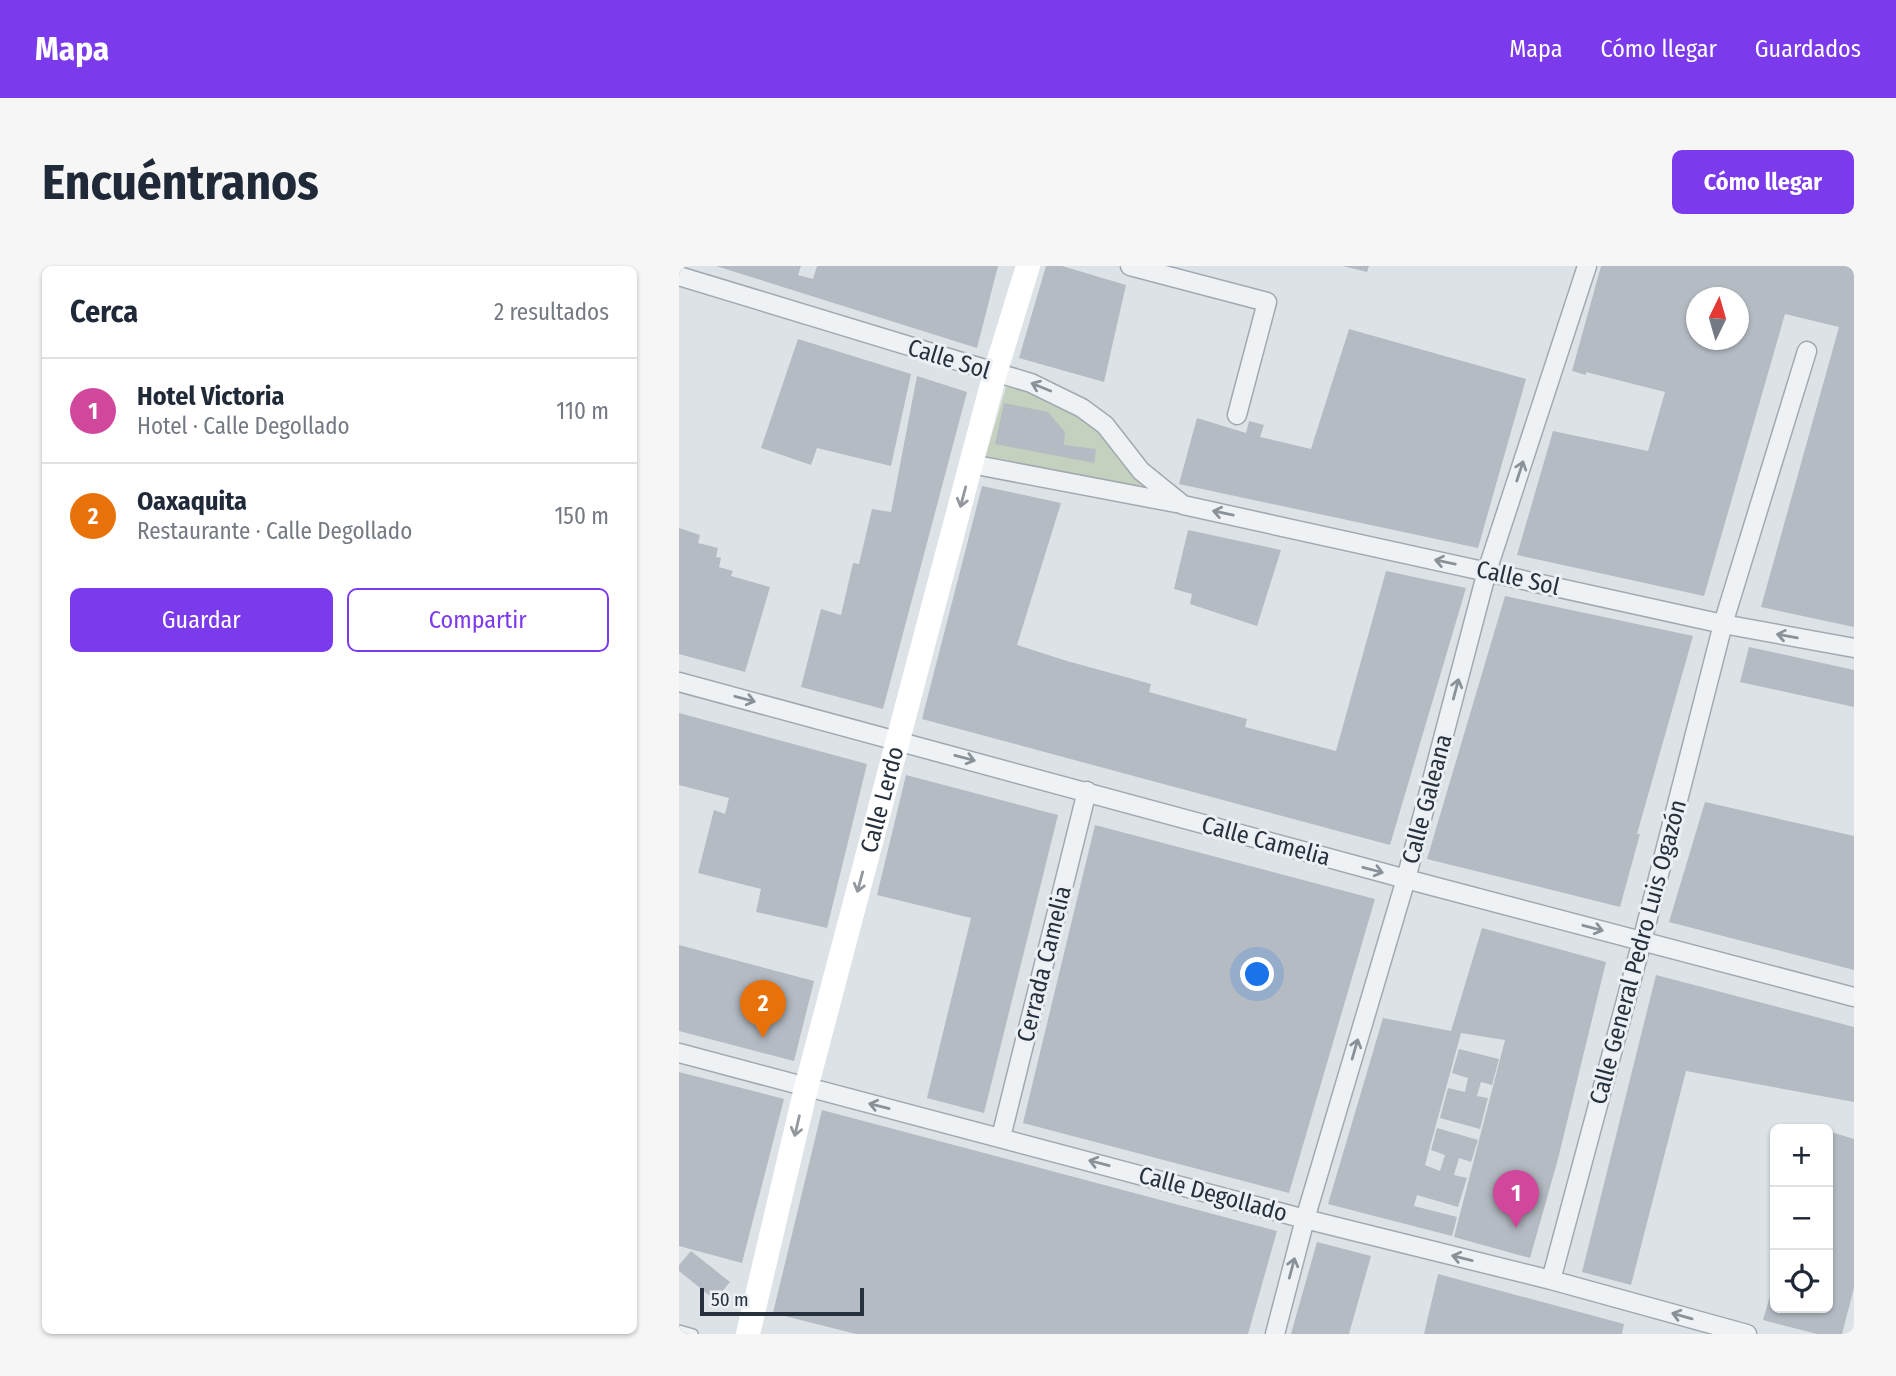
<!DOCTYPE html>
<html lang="es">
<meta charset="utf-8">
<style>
:root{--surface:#fff;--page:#f6f6f7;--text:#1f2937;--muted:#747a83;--line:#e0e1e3;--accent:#7c3aed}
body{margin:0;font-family:"Fira Sans Condensed",sans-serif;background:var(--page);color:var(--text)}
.controls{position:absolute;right:21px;bottom:21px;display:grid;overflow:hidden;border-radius:10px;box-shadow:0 2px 5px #0004}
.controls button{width:63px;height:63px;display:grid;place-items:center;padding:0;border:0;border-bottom:2px solid var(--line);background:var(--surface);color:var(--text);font:35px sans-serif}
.compass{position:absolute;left:1007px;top:21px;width:63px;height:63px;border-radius:50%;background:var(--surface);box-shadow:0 2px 5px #0004;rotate:5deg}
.scale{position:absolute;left:21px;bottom:18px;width:164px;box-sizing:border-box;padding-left:7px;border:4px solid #26313d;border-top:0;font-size:19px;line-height:24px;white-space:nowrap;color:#26313d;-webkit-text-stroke:5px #ecf0f4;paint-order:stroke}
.you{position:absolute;left:579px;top:709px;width:24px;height:24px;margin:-18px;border:5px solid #fff;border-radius:50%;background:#1a73e8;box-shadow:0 0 0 10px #1a73e833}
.badge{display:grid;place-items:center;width:46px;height:46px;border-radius:50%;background:var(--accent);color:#fff;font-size:23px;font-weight:700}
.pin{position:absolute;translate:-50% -58px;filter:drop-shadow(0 2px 4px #0008)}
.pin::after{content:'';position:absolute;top:37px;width:24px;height:21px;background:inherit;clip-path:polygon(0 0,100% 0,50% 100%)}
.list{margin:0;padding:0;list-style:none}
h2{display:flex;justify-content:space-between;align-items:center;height:91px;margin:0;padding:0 28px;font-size:30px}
h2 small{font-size:23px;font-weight:400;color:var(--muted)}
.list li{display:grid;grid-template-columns:46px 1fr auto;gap:21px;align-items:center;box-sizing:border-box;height:105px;padding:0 28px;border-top:2px solid var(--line)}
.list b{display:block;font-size:26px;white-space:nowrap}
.list p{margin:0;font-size:23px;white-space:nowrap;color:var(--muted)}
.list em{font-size:23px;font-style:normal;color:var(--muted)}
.actions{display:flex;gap:14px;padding:21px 28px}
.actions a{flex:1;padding:16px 0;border:2px solid var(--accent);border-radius:10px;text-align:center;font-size:24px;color:var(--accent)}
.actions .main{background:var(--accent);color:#fff}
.icon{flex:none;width:38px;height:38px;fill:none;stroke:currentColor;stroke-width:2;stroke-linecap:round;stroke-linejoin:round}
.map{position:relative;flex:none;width:1175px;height:1068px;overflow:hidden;border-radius:10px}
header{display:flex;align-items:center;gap:42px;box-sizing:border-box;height:98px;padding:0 35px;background:var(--accent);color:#fff}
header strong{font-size:33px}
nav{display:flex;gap:38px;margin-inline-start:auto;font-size:24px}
.intro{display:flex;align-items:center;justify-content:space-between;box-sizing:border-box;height:168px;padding:0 42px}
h1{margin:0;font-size:49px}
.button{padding:18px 32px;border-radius:10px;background:var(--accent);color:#fff;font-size:24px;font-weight:700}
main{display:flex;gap:42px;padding:0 42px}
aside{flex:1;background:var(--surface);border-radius:10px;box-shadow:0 2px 5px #0004}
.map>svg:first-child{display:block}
</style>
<header>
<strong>Mapa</strong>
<nav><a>Mapa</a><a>Cómo llegar</a><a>Guardados</a></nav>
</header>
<div class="intro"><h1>Encuéntranos</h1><a class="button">Cómo llegar</a></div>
<main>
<aside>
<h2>Cerca<small>2 resultados</small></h2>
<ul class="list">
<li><span class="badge" style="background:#d1479c">1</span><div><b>Hotel Victoria</b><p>Hotel · Calle Degollado</p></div><em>110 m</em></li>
<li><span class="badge" style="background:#e8710a">2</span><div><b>Oaxaquita</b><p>Restaurante · Calle Degollado</p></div><em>150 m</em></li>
</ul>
<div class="actions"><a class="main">Guardar</a><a>Compartir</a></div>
</aside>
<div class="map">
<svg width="1175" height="1068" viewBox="0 0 1175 1068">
<rect width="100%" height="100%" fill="#dde2e7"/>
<path fill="#c4d1be" d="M 329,115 L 400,144 L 454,202 L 461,215 L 462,226 L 306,192 Z"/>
<path fill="#b4bbc3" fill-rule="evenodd" d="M 37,0 L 122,0 L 119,9 L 134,13 L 138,0 L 319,0 L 298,82 Z
M 367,0 L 383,0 L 447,19 L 425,116 L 340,92 Z
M 664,0 L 690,0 L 688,6 Z
M 922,0 L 1175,0 L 1175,361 L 1082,341 L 1160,61 L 1106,48 L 1025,330 L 838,289 L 874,165 L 969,185 L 986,126 L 907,106 L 907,109 L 893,105 ZM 1017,32 L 1060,32 L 1060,74 L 1017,74 Z
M 670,63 L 847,113 L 799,282 L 500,218 L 518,152 L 567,167 L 570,155 L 585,159 L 581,171 L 632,183 Z
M 119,73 L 232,108 L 212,200 L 138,182 L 132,199 L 82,182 Z
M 238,110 L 288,126 L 204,443 L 122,421 L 142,343 L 162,349 L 174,297 L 180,298 L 193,243 L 212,246 Z
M 325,137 L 369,146 L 386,166 L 385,179 L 417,183 L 415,197 L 316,178 Z
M 303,220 L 382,237 L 338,379 L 388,395 L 472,418 L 470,426 L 568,453 L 566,461 L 657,485 L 707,305 L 787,322 L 711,579 L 243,453 Z
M 0,262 L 21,269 L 19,277 L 39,282 L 37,291 L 42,292 L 40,301 L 54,305 L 52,310 L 91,321 L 66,406 L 0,388 Z
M 509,264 L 602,284 L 578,360 L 511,338 L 513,328 L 495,323 Z
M 826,330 L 1014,370 L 958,568 L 961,568 L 941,641 L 748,593 Z
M 1070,381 L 1175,404 L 1175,441 L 1061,416 Z
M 0,447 L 188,498 L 148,662 L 77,646 L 82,623 L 19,607 L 35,544 L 46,548 L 50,532 L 0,519 Z
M 227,509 L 379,549 L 305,847 L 248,832 L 292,652 L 198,629 Z
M 1026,536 L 1175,570 L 1175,704 L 990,656 Z
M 416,559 L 696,633 L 610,927 L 344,857 Z
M 803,662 L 927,696 L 879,893 L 851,992 L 775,971 L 826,774 L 782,767 L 746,899 L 761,905 L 766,889 L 752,884 L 758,862 L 799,874 L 792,896 L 780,892 L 775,909 L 788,912 L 779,941 L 738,929 L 735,940 L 778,951 L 773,970 L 649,938 L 704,752 L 772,765 Z
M 0,679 L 135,715 L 115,795 L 0,765 Z
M 977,709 L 1175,761 L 1175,836 L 1007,805 L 952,1019 L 903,1006 Z
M 780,783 L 820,793 L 813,819 L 802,816 L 798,830 L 809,832 L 801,863 L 761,852 L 769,822 L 786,826 L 789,812 L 773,807 Z
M 0,806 L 105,833 L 63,997 L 0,980 Z
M 143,844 L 598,965 L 569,1068 L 177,1068 L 94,1047 Z
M 1149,865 L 1175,873 L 1175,1022 L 1163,1068 L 1138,1068 L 1084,1054 L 1096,1014 L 1096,1042 L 1149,1042 Z
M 638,976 L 692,990 L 670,1068 L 612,1068 Z
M 12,985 L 51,1016 L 36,1034 L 0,1005 L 0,999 Z
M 759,1008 L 945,1058 L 943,1068 L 745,1068 Z"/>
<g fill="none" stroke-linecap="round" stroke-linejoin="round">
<defs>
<path id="lane" d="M 0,1064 L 14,1068"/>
<path id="street" d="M 451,0 L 588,36 L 558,149
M 0,10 L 352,117 L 403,142 L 426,159 L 462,205 L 504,239 L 1044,358 L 1175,382
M 292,198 L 497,237
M 0,416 L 727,613 L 1175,731
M 0,787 L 626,953 L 872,1014 L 1068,1068
M 322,871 L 408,525
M 872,1014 L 963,675 L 1044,358 L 1128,85
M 596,1068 L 626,953 L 727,613 L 808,305 L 908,0"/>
</defs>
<use href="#lane" stroke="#a2a9b1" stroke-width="12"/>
<use href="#street" stroke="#a2a9b1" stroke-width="21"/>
<use href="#lane" stroke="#eff2f5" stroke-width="9"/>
<use href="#street" stroke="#eff2f5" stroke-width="18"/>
<path stroke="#fff" stroke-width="24" id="s1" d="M 69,1068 L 127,822 L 316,107 L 349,0"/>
</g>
<defs><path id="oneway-shaft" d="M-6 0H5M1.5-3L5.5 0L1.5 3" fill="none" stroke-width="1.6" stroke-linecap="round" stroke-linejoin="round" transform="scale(1.75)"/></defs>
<g stroke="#8a9299">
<use href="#oneway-shaft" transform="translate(362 121) rotate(-158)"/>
<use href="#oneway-shaft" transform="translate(841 205) rotate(-72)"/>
<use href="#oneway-shaft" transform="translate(544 247) rotate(-168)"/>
<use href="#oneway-shaft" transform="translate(766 296) rotate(-168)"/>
<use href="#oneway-shaft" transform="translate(1108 370) rotate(-170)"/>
<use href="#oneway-shaft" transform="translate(777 423) rotate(-75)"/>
<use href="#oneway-shaft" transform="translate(66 433) rotate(15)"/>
<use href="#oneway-shaft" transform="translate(286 492) rotate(15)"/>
<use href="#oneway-shaft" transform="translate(694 604) rotate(15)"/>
<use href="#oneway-shaft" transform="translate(914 662) rotate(15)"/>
<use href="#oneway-shaft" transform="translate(676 783) rotate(-74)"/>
<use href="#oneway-shaft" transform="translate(200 840) rotate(-166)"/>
<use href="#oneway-shaft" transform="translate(420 897) rotate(-165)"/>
<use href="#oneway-shaft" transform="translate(783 992) rotate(-166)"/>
<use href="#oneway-shaft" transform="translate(613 1002) rotate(-75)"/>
<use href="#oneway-shaft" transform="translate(1003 1050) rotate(-164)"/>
</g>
<g stroke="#92989e">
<use href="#oneway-shaft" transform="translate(284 231) rotate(105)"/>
<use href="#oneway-shaft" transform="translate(181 616) rotate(105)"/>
<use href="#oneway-shaft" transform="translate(118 860) rotate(103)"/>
</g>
<g text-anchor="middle" stroke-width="6" stroke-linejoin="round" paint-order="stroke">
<g font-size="24" fill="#26313d" stroke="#ecf0f4">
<text transform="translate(270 93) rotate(17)" y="8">Calle Sol</text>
<text transform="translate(839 312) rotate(13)" y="8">Calle Sol</text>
<text dy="8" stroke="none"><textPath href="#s1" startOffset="551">Calle Lerdo</textPath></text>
<text transform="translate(748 533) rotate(-75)" y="8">Calle Galeana</text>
<text transform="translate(587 575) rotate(15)" y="8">Calle Camelia</text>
<text transform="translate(959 686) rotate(-75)" y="8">Calle General Pedro Luis Ogazón</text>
<text transform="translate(365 698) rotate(-76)" y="8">Cerrada Camelia</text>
<text transform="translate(534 928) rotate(15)" y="8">Calle Degollado</text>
</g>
</g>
</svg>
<div class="controls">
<button>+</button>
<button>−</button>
<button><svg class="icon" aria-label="locate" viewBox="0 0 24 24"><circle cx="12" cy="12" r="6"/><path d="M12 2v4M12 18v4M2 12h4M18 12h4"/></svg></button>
</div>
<svg class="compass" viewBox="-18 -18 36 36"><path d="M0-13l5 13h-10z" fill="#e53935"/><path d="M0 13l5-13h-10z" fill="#747a83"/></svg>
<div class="scale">50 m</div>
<div class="you"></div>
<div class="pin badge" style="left:837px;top:962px;background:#d1479c">1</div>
<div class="pin badge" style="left:84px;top:772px;background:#e8710a">2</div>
</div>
</main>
